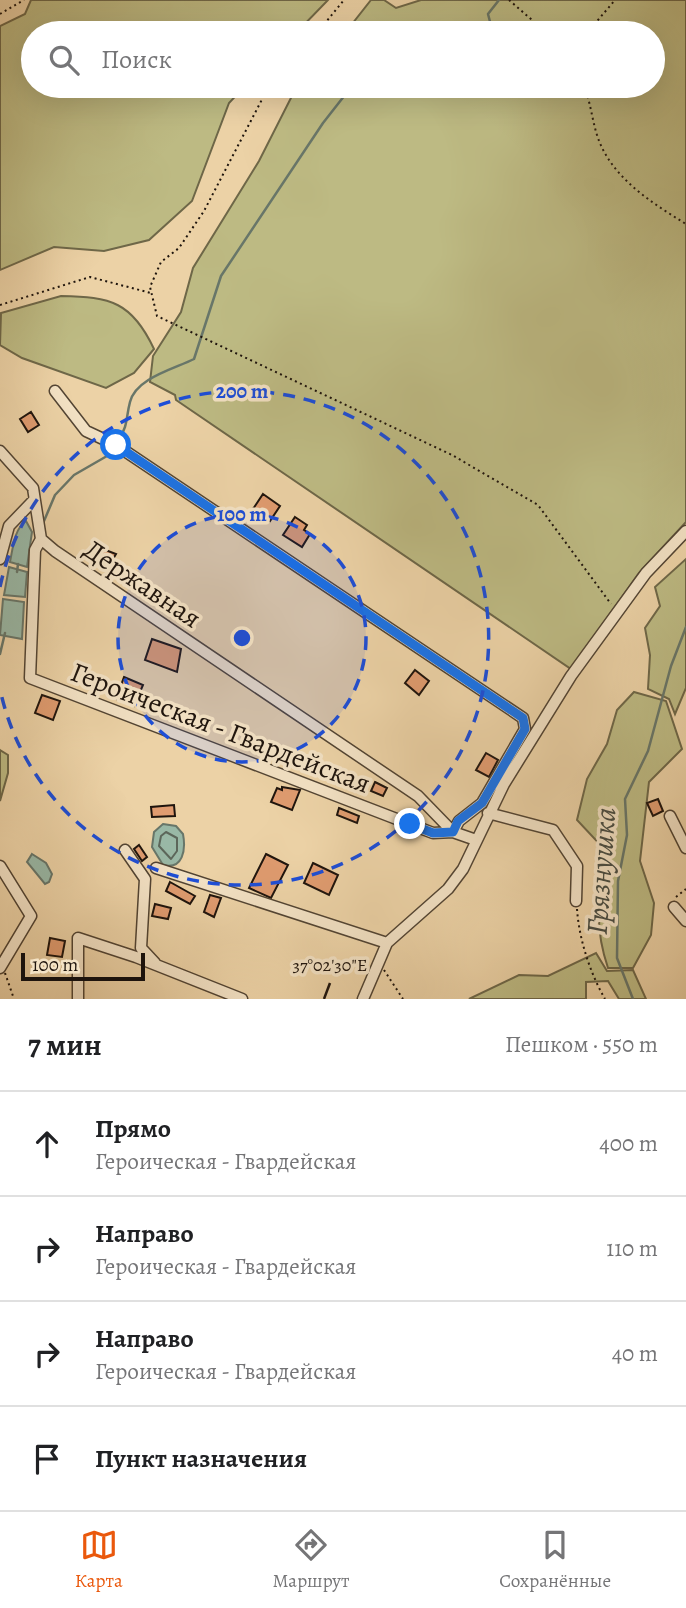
<!DOCTYPE html>
<html lang="ru">
<meta charset="utf-8">
<style>
:root{--surface:#fff;--page:#f2f2f2;--text:#202124;--muted:#757577;--line:#e0e0e0;--accent:#ea580c}
body{margin:0;font-family:Alegreya,serif;background:var(--page);color:var(--text)}
.scale{position:absolute;left:21px;bottom:18px;width:124px;box-sizing:border-box;padding-left:7px;border:4px solid #1e140d;border-top:0;font-size:19px;line-height:24px;white-space:nowrap;color:#1e140d;-webkit-text-stroke:5px #f3e2c5;paint-order:stroke}
.stop{position:absolute;width:21px;height:21px;margin:-16px;border:5px solid #1a73e8;border-radius:50%;background:#fff}
.stop.end{background:#1a73e8;border-color:#fff;box-shadow:0 2px 7px #0008}
.list{margin:0;padding:0;list-style:none}
h2{display:flex;justify-content:space-between;align-items:center;height:91px;margin:0;padding:0 28px;font-size:30px}
h2 small{font-size:23px;font-weight:400;color:var(--muted)}
.list li{display:grid;grid-template-columns:46px 1fr auto;gap:21px;align-items:center;box-sizing:border-box;height:105px;padding:0 28px;border-top:2px solid var(--line)}
.list b{display:block;font-size:26px;white-space:nowrap}
.list p{margin:0;font-size:23px;white-space:nowrap;color:var(--muted)}
.list em{font-size:23px;font-style:normal;color:var(--muted)}
.icon{flex:none;width:38px;height:38px;fill:none;stroke:currentColor;stroke-width:2;stroke-linecap:round;stroke-linejoin:round}
.map{position:relative;flex:none;width:686px;height:999px;overflow:hidden}
.search{position:absolute;background:var(--surface);box-shadow:0 7px 28px #0002;left:21px;right:21px;top:21px;height:77px;display:flex;align-items:center;gap:18px;box-sizing:border-box;padding:0 24px;border-radius:38px;color:var(--muted);font-size:26px}
.sheet{height:511px;background:var(--surface)}
nav{display:flex;justify-content:space-around;align-items:center;box-sizing:border-box;height:98px;border-top:2px solid var(--line);background:var(--surface);font-size:19px;color:var(--muted)}
nav a{display:grid;justify-items:center;gap:4px}
nav .on{color:var(--accent)}
.map>svg:first-child{display:block}
</style>
<div class="map">
<svg width="686" height="999" viewBox="0 0 686 999">
<rect width="100%" height="100%" fill="#ecd2a6"/>
<filter id="stains"><feTurbulence type="fractalNoise" baseFrequency=".00286" numOctaves="4"/><feColorMatrix values="0 0 0 0 .2 0 0 0 0 .09 0 0 0 0 .02 0 0 0 .5 -.17"/></filter>
<radialGradient id="worn" r=".72"><stop offset=".6" stop-color="#630" stop-opacity="0"/><stop offset="1" stop-color="#630" stop-opacity=".3"/></radialGradient>
<path fill="#bdba83" stroke="#6e6748" stroke-width="2" d="M 31,0 L 328,0 L 296,33 L 33,33 L 33,86 L 245,86 L 229,103 L 192,201 L 149,240 L 104,251 L 54,247 L 0,270 L 0,26 L 25,14 Z
M 371,0 L 384,0 L 396,8 L 421,0 L 686,0 L 686,522 L 639,573 L 571,669 L 176,400 L 175,395 L 150,382 L 153,356 L 181,312 L 193,268 L 259,161 L 297,86 L 653,86 L 653,33 L 345,33 Z
M 61,296 C 111,297 132,302 154,349 L 134,373 L 106,388 L 22,358 L 0,345 L 1,313 Z
M 686,559 L 686,688 L 675,714 L 669,699 L 648,689 L 650,655 L 645,628 L 660,606 L 655,587 Z
M 634,692 L 666,701 L 682,749 L 649,782 L 640,861 L 654,903 L 651,935 L 633,968 L 608,968 C 593,923 599,899 608,853 L 577,820 L 587,779 L 607,744 L 617,710 Z
M 0,750 L 8,755 L 8,773 L 0,801 Z
M 596,953 L 607,971 L 633,970 L 646,999 L 619,999 L 608,981 L 586,982 L 586,999 L 469,999 L 519,975 L 548,976 Z"/>
<path fill="#99b8a6" stroke="#687669" stroke-width="2" d="M 26,521 L 32,532 L 27,567 L 10,562 C 13,548 14,529 26,521 Z
M 9,567 L 27,572 L 25,597 L 4,595 Z
M 3,599 L 24,602 L 22,639 L 0,635 Z
M 163,824 L 176,826 L 183,834 C 186,850 183,870 163,865 L 152,847 L 154,832 Z
M 32,854 L 46,863 L 52,874 L 49,882 L 45,884 L 27,862 Z"/>
<g fill="none" stroke-linecap="round" stroke-linejoin="round">
<path stroke="#5c665a" stroke-width="2" d="M 166,832 L 177,838 L 177,851 L 171,859 L 159,846 L 161,836 Z"/>
<path stroke="#687669" stroke-width="2.5" d="M 493,33 L 488,14 L 499,0
M 119,439 C 128,426 126,417 130,402 C 136,378 174,369 194,359 L 221,276 L 323,123 L 352,86
M 44,521 L 55,495 L 74,475 L 107,456 L 111,450
M 17,572 L 18,564
M 0,654 L 5,633
M 633,999 L 617,958 L 618,881 L 627,835 L 625,799 L 648,751 L 671,666 L 686,627"/>
</g>
<path fill="#e09c70" stroke="#1e140d" stroke-width="2" d="M 31,412 L 39,425 L 28,432 L 20,419 Z
M 263,494 L 280,506 L 270,521 L 253,509 Z
M 295,517 L 307,525 L 304,530 L 310,534 L 302,547 L 283,535 Z
M 95,546 L 116,554 L 109,566 L 90,555 Z
M 152,639 L 181,649 L 177,672 L 145,660 Z
M 415,670 L 429,681 L 419,695 L 405,683 Z
M 124,677 L 143,685 L 134,706 L 116,699 Z
M 42,695 L 60,701 L 53,720 L 35,713 Z
M 486,753 L 498,760 L 489,777 L 476,770 Z
M 375,782 L 387,788 L 383,796 L 371,791 Z
M 282,787 L 300,790 L 292,810 L 271,802 L 277,788 L 282,790 Z
M 658,799 L 663,811 L 653,816 L 647,803 Z
M 174,805 L 175,816 L 152,817 L 151,807 Z
M 339,808 L 359,816 L 357,823 L 337,815 Z
M 139,845 L 147,857 L 142,861 L 134,849 Z
M 266,854 L 288,865 L 271,898 L 249,888 Z
M 313,863 L 338,875 L 329,895 L 304,883 Z
M 170,882 L 195,896 L 190,904 L 166,891 Z
M 210,895 L 221,898 L 214,917 L 204,912 Z
M 155,904 L 171,908 L 168,919 L 152,916 Z
M 50,938 L 65,941 L 62,957 L 47,955 Z"/>
<g fill="none" stroke-linecap="round" stroke-linejoin="round">
<defs>
<path id="minor" d="M 0,451 L 33,488 L 41,539 L 55,551 L 418,796 L 453,832 L 476,840
M 41,539 L 35,550 L 30,678 L 433,833 L 453,832 L 459,821 L 482,803 L 525,729 L 523,718 L 116,445 L 86,431 L 55,391
M 0,559 L 9,526 L 33,501
M 488,813 L 553,830 L 577,866 L 576,901
M 670,816 L 686,848
M 125,850 L 145,879 L 141,948 L 155,963
M 0,866 L 31,916 L 0,968
M 156,868 L 387,943
M 674,907 L 686,921
M 78,999 L 78,938 L 136,957 L 242,999
M 363,999 L 387,943 L 448,889 L 463,869 L 504,784 L 571,676 L 646,573 L 686,531"/>
</defs>
<use href="#minor" stroke="#524433" stroke-width="13"/>
<path stroke="#1e140d" stroke-width="2" stroke-dasharray="2 3.5" stroke-linecap="butt" d="M 509,0 L 547,33
M 0,14 L 24,0
M 317,33 L 344,0
M 587,33 L 615,0
M 269,86 L 204,211 L 179,248 L 161,262 L 150,287 L 157,316 L 452,455 L 538,505 L 611,604
M 584,86 C 591,103 592,121 598,138 C 612,178 652,203 686,224
M 0,305 L 90,277 L 151,293
M 676,897 L 686,889
M 577,909 C 579,939 590,973 605,999
M 384,970 L 403,999
M 5,973 L 14,999"/>
<use href="#minor" stroke="#f3e2c5" stroke-width="10"/>
</g>
<g fill="none" stroke-linecap="round" stroke-linejoin="round">
<path stroke="#1a73e8" stroke-width="9" d="M 116,445 L 523,718 L 525,729 L 482,803 L 458,821 L 453,832 L 433,833 L 410,824"/>
</g>
<path fill="none" stroke="#1e140d" stroke-width="2.5" d="M 324,999 L 330,983"/>
<circle cx="242" cy="638" r="124" fill="#1d4ed8" fill-opacity=".12"/>
<g fill="none" stroke="#1d4ed8" stroke-width="3.5" stroke-dasharray="12 9">
<circle cx="242" cy="638" r="124"/>
<path d="M0 587A247 247 0 1 1 0 689"/>
</g>
<g text-anchor="middle" stroke-width="7" stroke-linejoin="round" paint-order="stroke">
<g font-size="28" fill="#1e140d" stroke="#f3e2c5">
<text transform="translate(143 583) rotate(34)" y="10">Державная</text>
<text transform="translate(221 727) rotate(21)" y="10">Героическая - Гвардейская</text>
</g>
<g font-size="30" font-style="italic" fill="#494d43" stroke="#f3e2c5">
<text transform="translate(601 871) rotate(-86)" y="10">Грязнушка</text>
</g>
</g>
<g font-size="18" text-anchor="middle" fill="#1e140d" stroke="#f3e2c5" stroke-width="7" stroke-linejoin="round" paint-order="stroke">
<text x="330" y="971">37°02'30"E</text>
</g>
<circle cx="242" cy="638" r="10" fill="#1d4ed8" stroke="#f3e2c5" stroke-width="3.5"/>
<g font-size="21" text-anchor="middle" font-weight="bold" fill="#1d4ed8" stroke="#f3e2c5" stroke-width="7" stroke-linejoin="round" paint-order="stroke">
<text x="242" y="398">200 m</text>
<text x="242" y="521">100 m</text>
</g>
<rect width="100%" height="100%" filter="url(#stains)"/>
<rect width="100%" height="100%" fill="url(#worn)"/>
</svg>
<div class="scale">100 m</div>
<div class="stop" style="left:116px;top:445px"></div>
<div class="stop end" style="left:410px;top:824px"></div>
<div class="search"><svg class="icon" aria-label="search" viewBox="0 0 24 24"><circle cx="10" cy="10" r="6"/><path d="M15 15l6 6"/></svg>Поиск</div>
</div>
<section class="sheet">
<h2>7 мин<small>Пешком · 550 m</small></h2>
<ul class="list">
<li><svg class="icon" aria-label="ahead" viewBox="0 0 24 24"><path d="M12 20V5M6 11l6-6 6 6"/></svg><div><b>Прямо</b><p>Героическая - Гвардейская</p></div><em>400 m</em></li>
<li><svg class="icon" aria-label="right" viewBox="0 0 24 24"><path d="M7 20v-9h11M14 6l5 5-5 5"/></svg><div><b>Направо</b><p>Героическая - Гвардейская</p></div><em>110 m</em></li>
<li><svg class="icon" aria-label="right" viewBox="0 0 24 24"><path d="M7 20v-9h11M14 6l5 5-5 5"/></svg><div><b>Направо</b><p>Героическая - Гвардейская</p></div><em>40 m</em></li>
<li><svg class="icon" aria-label="arrive" viewBox="0 0 24 24"><path d="M6 21V4h12l-3 4 3 4H6"/></svg><div><b>Пункт назначения</b></div></li>
</ul>
</section>
<nav>
<a class="on"><svg class="icon" aria-label="map" viewBox="0 0 24 24"><path d="M3 6l6-2 6 2 6-2v14l-6 2-6-2-6 2zM9 4v14M15 6v14"/></svg>Карта</a>
<a><svg class="icon" aria-label="directions" viewBox="0 0 24 24"><path d="M12 3l9 9-9 9-9-9zM9 14v-3h6M13 9l2 2-2 2"/></svg>Маршрут</a>
<a><svg class="icon" aria-label="saved" viewBox="0 0 24 24"><path d="M7 4h10v16l-5-4-5 4z"/></svg>Сохранённые</a>
</nav>
